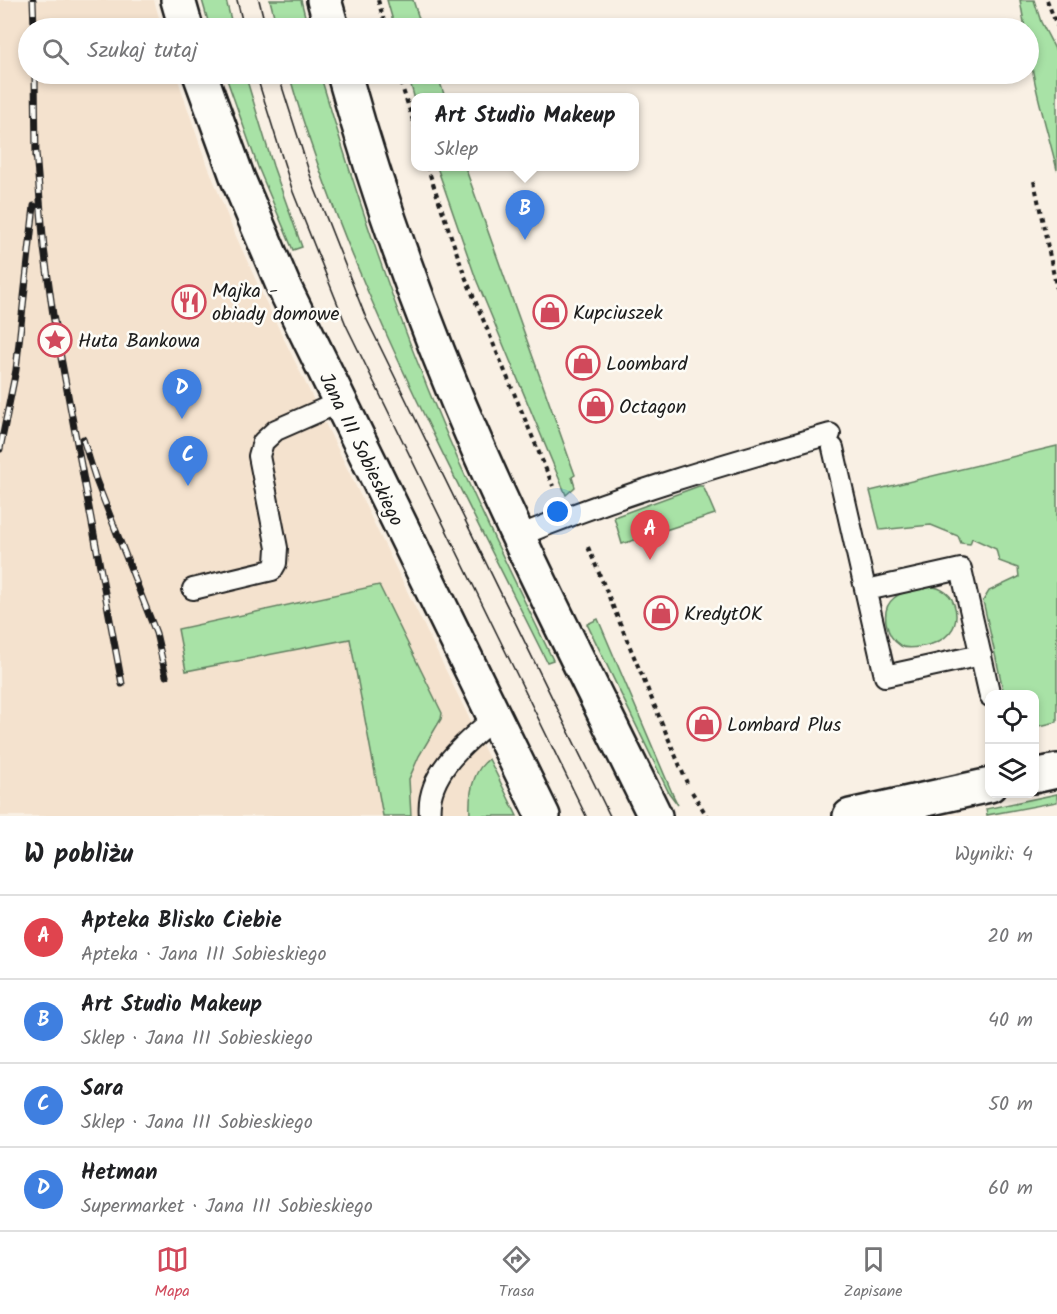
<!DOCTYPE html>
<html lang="pl">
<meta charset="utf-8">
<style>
:root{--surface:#fff;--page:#f2f2f2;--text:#202124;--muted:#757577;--line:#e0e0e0;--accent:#d1495b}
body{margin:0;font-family:Kalam,sans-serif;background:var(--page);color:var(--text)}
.controls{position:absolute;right:18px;bottom:18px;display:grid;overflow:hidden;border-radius:12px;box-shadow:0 3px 9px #0003}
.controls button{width:54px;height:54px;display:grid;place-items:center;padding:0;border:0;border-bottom:2px solid var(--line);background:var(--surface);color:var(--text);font:30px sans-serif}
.you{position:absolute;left:558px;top:512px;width:21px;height:21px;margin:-15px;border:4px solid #fff;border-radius:50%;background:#1a73e8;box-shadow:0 0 0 9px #1a73e833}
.badge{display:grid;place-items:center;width:39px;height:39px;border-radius:50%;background:var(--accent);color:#fff;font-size:20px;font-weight:700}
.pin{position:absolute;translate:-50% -50px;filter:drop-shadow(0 2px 3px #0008)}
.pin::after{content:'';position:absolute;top:32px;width:21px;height:18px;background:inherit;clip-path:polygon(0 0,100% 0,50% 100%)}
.popup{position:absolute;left:411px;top:93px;width:228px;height:78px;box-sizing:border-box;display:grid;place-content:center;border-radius:12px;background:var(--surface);filter:drop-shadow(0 2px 4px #0005);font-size:20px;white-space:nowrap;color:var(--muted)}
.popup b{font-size:22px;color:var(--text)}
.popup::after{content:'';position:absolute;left:50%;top:100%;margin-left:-12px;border:12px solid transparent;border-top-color:var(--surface)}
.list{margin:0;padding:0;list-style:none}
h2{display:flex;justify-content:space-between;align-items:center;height:78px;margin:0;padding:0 24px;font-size:26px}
h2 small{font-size:20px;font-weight:400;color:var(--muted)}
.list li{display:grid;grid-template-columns:39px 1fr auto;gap:18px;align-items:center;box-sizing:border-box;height:84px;padding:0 24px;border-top:2px solid var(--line)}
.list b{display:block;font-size:22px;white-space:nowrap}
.list p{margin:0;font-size:20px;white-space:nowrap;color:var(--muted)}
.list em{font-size:20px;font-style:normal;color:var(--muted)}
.icon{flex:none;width:33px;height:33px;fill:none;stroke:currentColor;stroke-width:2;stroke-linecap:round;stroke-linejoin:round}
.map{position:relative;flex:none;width:1057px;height:816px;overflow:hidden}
.search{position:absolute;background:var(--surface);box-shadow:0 3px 9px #0003;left:18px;right:18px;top:18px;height:66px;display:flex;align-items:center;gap:15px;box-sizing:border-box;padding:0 21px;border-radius:33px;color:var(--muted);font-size:22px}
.sheet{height:414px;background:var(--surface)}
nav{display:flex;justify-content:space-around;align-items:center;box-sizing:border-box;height:84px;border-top:2px solid var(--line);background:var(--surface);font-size:16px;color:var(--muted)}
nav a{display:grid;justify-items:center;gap:3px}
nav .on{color:var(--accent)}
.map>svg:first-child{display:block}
</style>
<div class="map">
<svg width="1057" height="816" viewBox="0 0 1057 816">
<rect width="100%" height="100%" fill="#f9f0e4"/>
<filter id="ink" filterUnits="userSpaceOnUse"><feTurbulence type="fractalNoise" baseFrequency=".0167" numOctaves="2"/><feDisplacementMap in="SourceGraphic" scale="12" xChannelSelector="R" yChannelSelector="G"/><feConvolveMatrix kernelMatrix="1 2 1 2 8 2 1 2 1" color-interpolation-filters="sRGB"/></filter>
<g filter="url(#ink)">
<path fill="#f4e2ce" d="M 0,0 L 154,0 L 162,28 L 28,28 L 28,74 L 176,74 L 201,148 L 231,225 L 262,294 L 517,816 L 0,816 Z"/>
<path fill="#a8e2a6" stroke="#627f61" stroke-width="1.5" d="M 202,0 L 226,0 L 233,28 L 210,28 Z
M 270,0 L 301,0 L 308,28 L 277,28 Z
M 387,0 L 413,0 L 422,28 L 395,28 Z
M 1020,0 L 1034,0 L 1041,22 L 1057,53 L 1057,170 C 1047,127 1028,71 1028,28 L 1025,28 Z
M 225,74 L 245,74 L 273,166 L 302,247 L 293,250 L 258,167 Z
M 289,74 L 320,74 C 356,194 395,313 445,430 C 478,508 516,583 553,660 L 547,662 C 452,470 348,281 289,74 Z
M 408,74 L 437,74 L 445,97 L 416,98 L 415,100 Z
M 437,167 L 465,167 L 575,475 L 572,477 L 575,487 L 566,495 L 476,279 Z
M 1057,446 L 1057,722 L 1035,727 L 1034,694 L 1004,694 L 983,601 L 989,591 L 1019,577 L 1018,568 L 999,561 L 996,549 L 972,538 L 970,544 L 961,543 L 958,536 L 931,525 L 880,530 L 870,491 Z
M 699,486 L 703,486 L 715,514 L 622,544 L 614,517 Z
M 379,585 L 442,713 L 441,719 L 419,756 L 409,779 L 411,816 L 383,816 L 350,639 L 186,671 L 178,629 Z
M 924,586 C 937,586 950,591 954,604 C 962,628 945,642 924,646 C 917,647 908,650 901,646 C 886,637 879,610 894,598 C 902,591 914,589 924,586 Z
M 598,619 L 673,795 L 678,805 L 669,793 L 587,624 Z
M 489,759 L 517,816 L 470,816 C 469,796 472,771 489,759 Z
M 1057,794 L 1057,802 L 987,815 L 986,809 Z"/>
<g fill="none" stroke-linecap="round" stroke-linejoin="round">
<defs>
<path id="service" d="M 833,448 L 885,676 L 981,655
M 519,536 C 620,494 725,464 830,434
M 193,589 L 272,570 L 276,563 L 277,548 L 259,456 L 263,442 L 276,430 L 340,402
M 867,590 L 961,569 L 990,696
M 430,816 C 425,774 466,742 494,718"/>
<path id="minor" d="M 1034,776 L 1057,771
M 850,816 L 990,785"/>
<path id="secondary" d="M 178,0 L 186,28
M 324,0 L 332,28
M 200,74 L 238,179 L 283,285 L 543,816
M 344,74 C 380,203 426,330 480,453 C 534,575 596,695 655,816"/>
</defs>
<use href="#service" stroke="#1c1c1c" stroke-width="24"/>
<use href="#minor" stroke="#1c1c1c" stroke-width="38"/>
<use href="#secondary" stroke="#1c1c1c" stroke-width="38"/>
<path stroke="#1c1c1c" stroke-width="4" stroke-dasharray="4.5 4.5" stroke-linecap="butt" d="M 378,0 L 386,28
M 1047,0 L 1057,26
M 398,74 L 416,130
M 427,166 L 464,274 L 553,486
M 1034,181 L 1057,290
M 588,547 L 687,783
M 692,792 L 707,816"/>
<use href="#service" stroke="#fdfcf7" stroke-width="20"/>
<use href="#minor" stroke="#fdfcf7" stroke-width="33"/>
<use href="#secondary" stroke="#fdfcf7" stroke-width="33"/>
<path stroke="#1c1c1c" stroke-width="1.5" d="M 237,0 L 244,28
M 259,0 L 266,28
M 256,74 L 293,192 L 346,325 L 586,816
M 278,74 L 313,184 L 366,318 L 610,816"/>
<defs>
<path id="rail" d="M 33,0 L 34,28
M 35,74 L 36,158
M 36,152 L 44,248 L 53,315 L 122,684
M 83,439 L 96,480 L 156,633 L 166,676
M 0,449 L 16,370 L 34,206"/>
</defs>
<use href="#rail" stroke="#1c1c1c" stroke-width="7"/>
<use href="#rail" stroke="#fdfcf7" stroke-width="4.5" stroke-dasharray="14" stroke-linecap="butt"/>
</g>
</g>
<defs>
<symbol id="restaurant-ring" viewBox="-11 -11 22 22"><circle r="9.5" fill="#fdfcf7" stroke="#d1495b" stroke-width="1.5"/><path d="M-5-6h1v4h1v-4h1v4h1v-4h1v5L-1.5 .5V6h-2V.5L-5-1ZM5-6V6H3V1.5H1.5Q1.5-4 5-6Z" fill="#d1495b"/></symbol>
<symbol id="shop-ring" viewBox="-11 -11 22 22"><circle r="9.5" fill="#fdfcf7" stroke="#d1495b" stroke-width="1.5"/><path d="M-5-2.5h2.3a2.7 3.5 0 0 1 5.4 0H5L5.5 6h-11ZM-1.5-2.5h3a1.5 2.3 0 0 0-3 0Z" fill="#d1495b"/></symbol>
<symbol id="sight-ring" viewBox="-11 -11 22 22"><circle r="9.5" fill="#fdfcf7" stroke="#d1495b" stroke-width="1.5"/><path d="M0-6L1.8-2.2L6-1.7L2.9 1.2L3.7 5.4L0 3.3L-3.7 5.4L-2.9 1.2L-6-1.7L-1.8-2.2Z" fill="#d1495b"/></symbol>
</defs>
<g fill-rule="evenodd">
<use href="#restaurant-ring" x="170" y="283" width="38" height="38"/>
<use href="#shop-ring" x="531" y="293" width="38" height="38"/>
<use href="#sight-ring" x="36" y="321" width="38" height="38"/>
<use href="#shop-ring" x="564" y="344" width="38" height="38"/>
<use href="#shop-ring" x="577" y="387" width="38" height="38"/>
<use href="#shop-ring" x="642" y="594" width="38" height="38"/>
<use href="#shop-ring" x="685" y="705" width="38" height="38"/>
</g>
<g text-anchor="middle" stroke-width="5" stroke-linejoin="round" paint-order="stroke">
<g font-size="20" fill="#1c1c1c" stroke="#fdfcf7" text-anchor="start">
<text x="212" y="297">Majka -<tspan x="212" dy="23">obiady domowe</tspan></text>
<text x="573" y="319">Kupciuszek</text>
<text x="78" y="347">Huta Bankowa</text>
<text x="606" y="370">Loombard</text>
<text x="619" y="413">Octagon</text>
<text x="684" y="620">KredytOK</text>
<text x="727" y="731">Lombard Plus</text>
</g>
<g font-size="20" fill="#1c1c1c" stroke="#fdfcf7">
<text transform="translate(362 449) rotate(64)" y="7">Jana III Sobieskiego</text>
</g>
</g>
</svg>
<div class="controls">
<button><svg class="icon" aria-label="locate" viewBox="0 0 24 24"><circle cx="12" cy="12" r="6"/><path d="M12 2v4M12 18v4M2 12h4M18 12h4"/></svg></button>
<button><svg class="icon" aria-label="layers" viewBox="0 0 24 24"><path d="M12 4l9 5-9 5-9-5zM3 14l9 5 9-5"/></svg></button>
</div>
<div class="you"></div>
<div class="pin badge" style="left:650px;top:560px;background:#e0444e">A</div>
<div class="pin badge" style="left:525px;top:240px;background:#3f7fe0">B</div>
<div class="popup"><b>Art Studio Makeup</b>Sklep</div>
<div class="pin badge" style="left:188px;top:486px;background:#3f7fe0">C</div>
<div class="pin badge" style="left:182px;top:419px;background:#3f7fe0">D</div>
<div class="search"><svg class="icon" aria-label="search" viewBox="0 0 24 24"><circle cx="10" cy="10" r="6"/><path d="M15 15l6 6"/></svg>Szukaj tutaj</div>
</div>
<section class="sheet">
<h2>W pobliżu<small>Wyniki: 4</small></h2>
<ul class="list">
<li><span class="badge" style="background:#e0444e">A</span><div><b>Apteka Blisko Ciebie</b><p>Apteka · Jana III Sobieskiego</p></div><em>20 m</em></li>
<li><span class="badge" style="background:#3f7fe0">B</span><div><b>Art Studio Makeup</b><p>Sklep · Jana III Sobieskiego</p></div><em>40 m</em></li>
<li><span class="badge" style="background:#3f7fe0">C</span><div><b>Sara</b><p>Sklep · Jana III Sobieskiego</p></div><em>50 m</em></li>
<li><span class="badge" style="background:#3f7fe0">D</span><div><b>Hetman</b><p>Supermarket · Jana III Sobieskiego</p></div><em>60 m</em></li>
</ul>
</section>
<nav>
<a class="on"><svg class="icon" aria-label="map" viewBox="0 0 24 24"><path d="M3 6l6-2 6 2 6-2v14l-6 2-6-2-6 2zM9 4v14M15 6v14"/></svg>Mapa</a>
<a><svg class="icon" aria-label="directions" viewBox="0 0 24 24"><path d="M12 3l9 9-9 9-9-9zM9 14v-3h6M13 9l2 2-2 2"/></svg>Trasa</a>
<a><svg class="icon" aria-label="saved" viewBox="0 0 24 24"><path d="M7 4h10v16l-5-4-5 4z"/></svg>Zapisane</a>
</nav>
